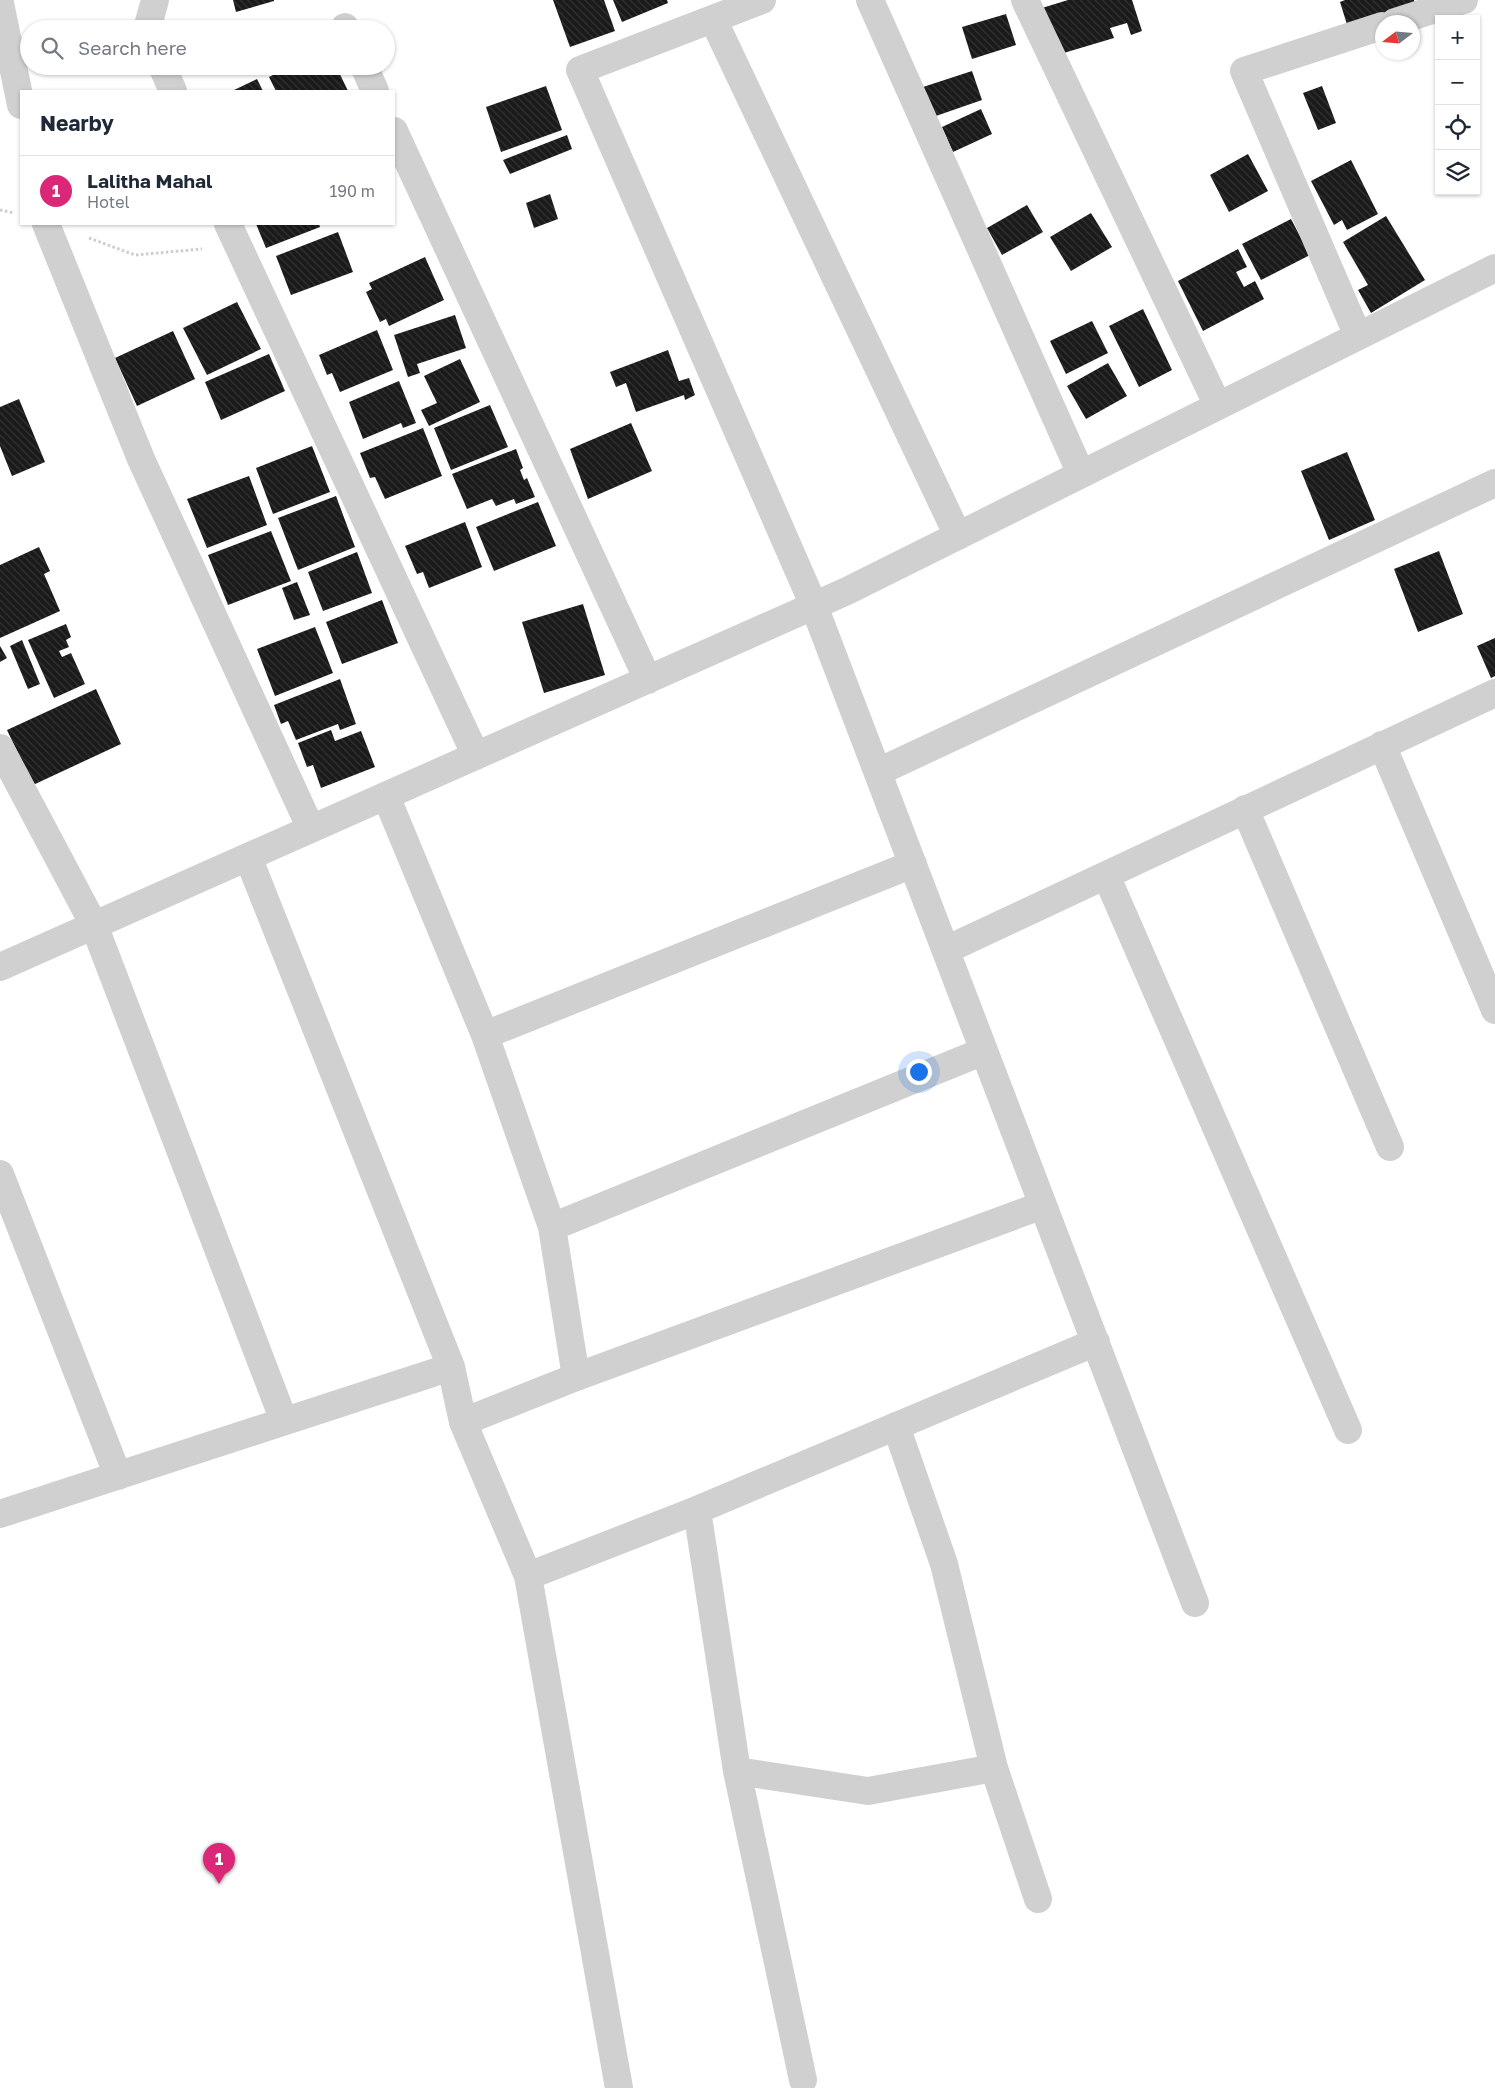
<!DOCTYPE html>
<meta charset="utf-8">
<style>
:root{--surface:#fff;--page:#f2f2f3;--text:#1f2937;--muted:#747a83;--line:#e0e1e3;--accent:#db2777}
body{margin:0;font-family:"Golos Text",sans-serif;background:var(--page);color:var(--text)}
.controls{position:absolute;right:15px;top:15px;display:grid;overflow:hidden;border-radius:0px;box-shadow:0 1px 4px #0004}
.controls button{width:45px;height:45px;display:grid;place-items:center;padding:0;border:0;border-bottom:1px solid var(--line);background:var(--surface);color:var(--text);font:25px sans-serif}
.compass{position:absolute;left:1375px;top:15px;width:45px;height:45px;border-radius:50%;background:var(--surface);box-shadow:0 1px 4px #0004;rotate:254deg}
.you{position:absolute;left:918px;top:1071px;width:18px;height:18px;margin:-12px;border:4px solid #fff;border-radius:50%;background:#1a73e8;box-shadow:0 0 0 8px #1a73e833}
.badge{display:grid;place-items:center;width:32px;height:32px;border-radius:50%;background:var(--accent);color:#fff;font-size:16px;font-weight:700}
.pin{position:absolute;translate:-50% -41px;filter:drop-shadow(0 1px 2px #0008)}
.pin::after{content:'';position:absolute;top:26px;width:18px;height:15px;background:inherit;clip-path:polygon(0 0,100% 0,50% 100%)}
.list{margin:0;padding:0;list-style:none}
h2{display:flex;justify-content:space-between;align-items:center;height:65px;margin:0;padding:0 20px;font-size:21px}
h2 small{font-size:16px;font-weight:400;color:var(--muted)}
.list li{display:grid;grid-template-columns:32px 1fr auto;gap:15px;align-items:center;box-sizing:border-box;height:70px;padding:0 20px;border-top:1px solid var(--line)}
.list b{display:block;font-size:19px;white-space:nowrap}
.list p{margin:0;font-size:16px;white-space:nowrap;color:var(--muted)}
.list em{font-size:16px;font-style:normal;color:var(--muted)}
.icon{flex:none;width:28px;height:28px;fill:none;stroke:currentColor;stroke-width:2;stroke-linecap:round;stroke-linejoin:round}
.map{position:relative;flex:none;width:1495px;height:2088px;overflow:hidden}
.search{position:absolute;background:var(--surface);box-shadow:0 1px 4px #0004;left:20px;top:20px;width:375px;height:55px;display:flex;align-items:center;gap:12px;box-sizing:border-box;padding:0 18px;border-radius:28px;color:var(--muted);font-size:19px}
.panel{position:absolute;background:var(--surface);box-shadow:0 1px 4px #0004;left:20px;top:90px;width:375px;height:135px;border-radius:0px}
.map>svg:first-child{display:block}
</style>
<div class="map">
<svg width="1495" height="2088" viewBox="0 0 1495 2088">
<defs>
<pattern id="building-back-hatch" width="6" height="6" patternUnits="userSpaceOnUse" patternTransform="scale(1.25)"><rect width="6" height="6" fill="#1a1a1a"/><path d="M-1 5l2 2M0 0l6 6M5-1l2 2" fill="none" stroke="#333"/></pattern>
</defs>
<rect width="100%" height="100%" fill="#fff"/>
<path fill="url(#building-back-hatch)" d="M 233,0 L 274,0 L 274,1 L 236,12 Z
M 553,0 L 604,0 L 615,31 L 570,47 Z
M 613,0 L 667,0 L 668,3 L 622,22 Z
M 1068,0 L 1132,0 L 1142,31 L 1131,35 L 1127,23 L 1110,28 L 1114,38 L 1057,55 L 1042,8 Z
M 1345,0 L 1414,0 L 1416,8 L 1349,31 L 1340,2 Z
M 1006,14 L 1016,45 L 972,59 L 962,27 Z
M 291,66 L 336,66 L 348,91 L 276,91 L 269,77 Z
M 972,71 L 982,100 L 933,117 L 923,87 Z
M 257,79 L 263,91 L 232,91 Z
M 546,86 L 562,130 L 501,152 L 486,107 Z
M 1322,86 L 1336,123 L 1318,130 L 1303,93 Z
M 981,109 L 992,134 L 953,152 L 942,127 Z
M 567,135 L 572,149 L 510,174 L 503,160 Z
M 1248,154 L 1268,191 L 1229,212 L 1210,175 Z
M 1351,160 L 1378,214 L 1347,230 L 1342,220 L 1334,225 L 1311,181 Z
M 550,194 L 558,219 L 534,228 L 526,203 Z
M 1027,205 L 1043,232 L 1002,255 L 987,228 Z
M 1091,213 L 1112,247 L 1071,271 L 1050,237 Z
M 1386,216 L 1425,280 L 1371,313 L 1358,290 L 1368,285 L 1343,242 Z
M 1291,219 L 1310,255 L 1261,280 L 1242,244 Z
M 256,224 L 319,224 L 320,227 L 266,248 Z
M 338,232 L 353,272 L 291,295 L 276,256 Z
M 1238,249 L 1247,267 L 1236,272 L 1244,287 L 1255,281 L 1264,299 L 1203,331 L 1178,281 Z
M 425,257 L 444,300 L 389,326 L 386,319 L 380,322 L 366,292 L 372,289 L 369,283 Z
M 237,302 L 261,349 L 207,375 L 183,328 Z
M 1143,309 L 1172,370 L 1139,387 L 1109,326 Z
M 455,315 L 466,348 L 417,364 L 420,373 L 408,377 L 394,335 Z
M 1092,321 L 1108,353 L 1066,374 L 1050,341 Z
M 377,330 L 393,370 L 340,392 L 332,373 L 327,375 L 319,355 Z
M 173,331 L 195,379 L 137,406 L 115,358 Z
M 668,350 L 679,381 L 689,378 L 695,395 L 685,400 L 684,395 L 636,412 L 626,383 L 616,387 L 610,372 Z
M 269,354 L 285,391 L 221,420 L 205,382 Z
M 460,359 L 480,402 L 429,426 L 421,410 L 437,403 L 424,376 Z
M 1108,363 L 1127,396 L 1086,419 L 1067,386 Z
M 399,381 L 416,423 L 403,428 L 401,423 L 363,439 L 349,402 Z
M 19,399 L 45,462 L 12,476 L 0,446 L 0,407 Z
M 490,405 L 508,447 L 451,470 L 434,428 Z
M 631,423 L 652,471 L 588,499 L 570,449 Z
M 423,428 L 442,476 L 385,499 L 375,477 L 370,478 L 360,453 Z
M 312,446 L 330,492 L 273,514 L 256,468 Z
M 516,449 L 523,468 L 520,470 L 524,480 L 527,478 L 535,497 L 516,504 L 514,499 L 496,506 L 492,499 L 467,509 L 452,474 Z
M 1347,452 L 1375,520 L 1329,540 L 1301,471 Z
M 249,476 L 267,525 L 207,548 L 187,499 Z
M 336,496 L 355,547 L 298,570 L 278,518 Z
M 538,502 L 556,546 L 494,571 L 476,527 Z
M 465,522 L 482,567 L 429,588 L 423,572 L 417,574 L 405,546 Z
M 271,531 L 291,581 L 228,605 L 208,555 Z
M 39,547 L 50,571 L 44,574 L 60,611 L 0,638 L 0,565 Z
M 1439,551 L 1463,614 L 1418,632 L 1394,569 Z
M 357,552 L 372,593 L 323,611 L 308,572 Z
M 297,582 L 310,615 L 294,620 L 282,588 Z
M 382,600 L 398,643 L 342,664 L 326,622 Z
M 583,604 L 605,675 L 544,693 L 522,622 Z
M 66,624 L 71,637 L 66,640 L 69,647 L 59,651 L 62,657 L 71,653 L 85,684 L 54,698 L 28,640 Z
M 315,627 L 333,673 L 275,696 L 257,649 Z
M 1495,638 L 1495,676 L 1491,678 L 1477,646 Z
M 22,640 L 40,684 L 28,689 L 10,646 Z
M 0,646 L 7,658 L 0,662 Z
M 340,679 L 356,724 L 340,730 L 338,724 L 296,740 L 288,721 L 281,724 L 274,705 Z
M 96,689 L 121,744 L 33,785 L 7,730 Z
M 331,730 L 335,741 L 361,731 L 375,767 L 321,788 L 313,765 L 307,767 L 298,743 Z"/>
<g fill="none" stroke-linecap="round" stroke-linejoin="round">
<path stroke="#cdcdcd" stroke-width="3" stroke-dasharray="2.5 2.5" stroke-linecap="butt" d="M 0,210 L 14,213
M 89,238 L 135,255 L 202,249"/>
<path stroke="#d0d0d0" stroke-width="28" d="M 762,0 L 580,70 L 814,606 L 1195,1603
M 870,0 L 1081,474
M 1025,0 L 1218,406
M 0,3 L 21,105
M 713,19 L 958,536
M 1395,22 L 1464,0
M 345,27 L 346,29
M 147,29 L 155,0
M 162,66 L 173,91
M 364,66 L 375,91
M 394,131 L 648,680
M 46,224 L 141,459 L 311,829
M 228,224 L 476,756
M 1358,336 L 1244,71 L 1382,26
M 1382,745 L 1495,1010
M 0,748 L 94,925 L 284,1421
M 878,772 L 1495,483
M 386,796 L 485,1035 L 552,1227 L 576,1377
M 1245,809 L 1390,1147
M 248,857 L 451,1367 L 463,1422 L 528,1576 L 619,2088
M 1106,875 L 1348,1430
M 946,950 L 1495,693
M 0,967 L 847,591 L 1495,268
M 485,1035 L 913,864
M 0,1174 L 118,1476
M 552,1227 L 984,1051
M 463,1422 L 576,1377 L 1043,1205
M 896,1426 L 944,1564 L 994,1768 L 1038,1899
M 697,1510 L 737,1771 L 803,2080
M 0,1514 L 451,1367
M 528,1576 L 697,1510 L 1096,1342
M 737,1771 L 868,1791 L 994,1768"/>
</g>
</svg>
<div class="controls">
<button>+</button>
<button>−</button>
<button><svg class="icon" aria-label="locate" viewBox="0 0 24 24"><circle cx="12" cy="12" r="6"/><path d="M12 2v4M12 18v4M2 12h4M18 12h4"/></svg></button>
<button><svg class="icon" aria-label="layers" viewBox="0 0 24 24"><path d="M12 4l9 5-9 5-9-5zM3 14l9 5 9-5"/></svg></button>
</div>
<svg class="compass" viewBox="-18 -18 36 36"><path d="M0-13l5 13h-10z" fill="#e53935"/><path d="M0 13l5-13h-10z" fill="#747a83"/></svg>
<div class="you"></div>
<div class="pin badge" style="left:219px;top:1884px">1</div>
<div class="search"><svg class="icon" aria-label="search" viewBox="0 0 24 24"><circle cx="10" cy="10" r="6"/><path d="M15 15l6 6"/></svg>Search here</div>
<section class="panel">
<h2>Nearby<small></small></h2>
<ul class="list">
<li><span class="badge">1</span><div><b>Lalitha Mahal</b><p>Hotel</p></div><em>190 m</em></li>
</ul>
</section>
</div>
